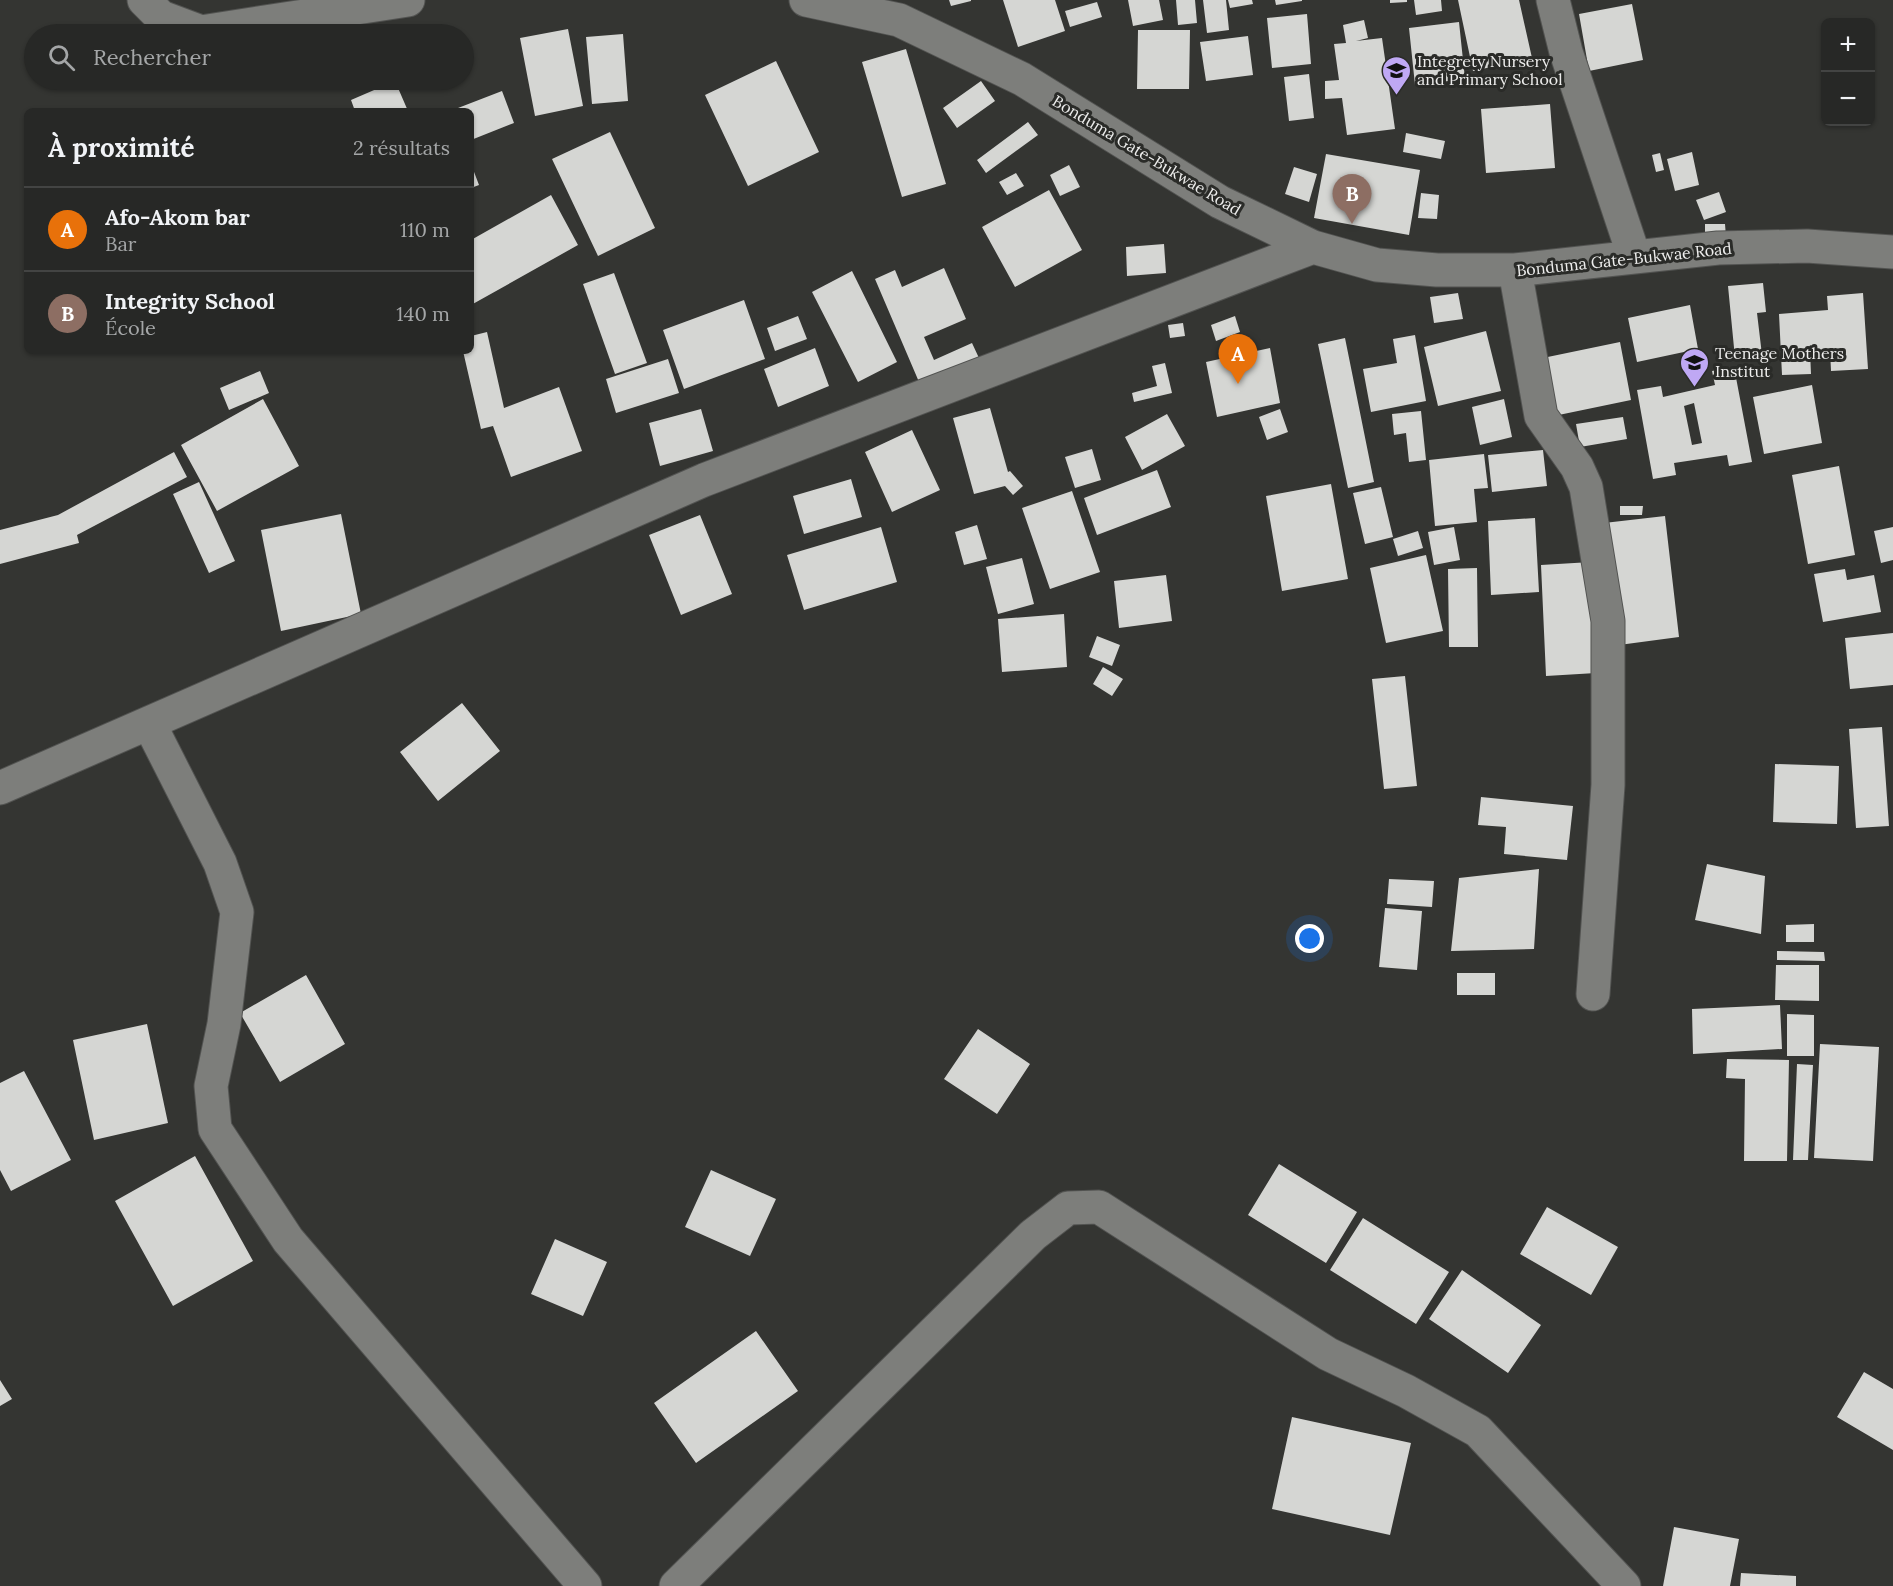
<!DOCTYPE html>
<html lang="fr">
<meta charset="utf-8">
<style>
:root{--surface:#272826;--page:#333432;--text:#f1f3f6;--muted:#a4a6a7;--line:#434443;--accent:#d93025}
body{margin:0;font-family:Lora,serif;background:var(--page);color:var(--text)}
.controls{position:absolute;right:18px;top:18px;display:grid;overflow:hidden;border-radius:9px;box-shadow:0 2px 4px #0004}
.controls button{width:54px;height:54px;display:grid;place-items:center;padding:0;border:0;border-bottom:2px solid var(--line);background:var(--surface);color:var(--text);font:30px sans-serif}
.you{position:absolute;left:1310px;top:939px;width:21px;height:21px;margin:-15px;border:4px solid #fff;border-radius:50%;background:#1a73e8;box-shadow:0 0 0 9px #1a73e833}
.badge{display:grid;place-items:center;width:39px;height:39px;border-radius:50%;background:var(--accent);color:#fff;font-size:20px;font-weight:700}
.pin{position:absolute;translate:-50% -50px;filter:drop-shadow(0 2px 3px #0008)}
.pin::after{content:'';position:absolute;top:32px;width:21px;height:18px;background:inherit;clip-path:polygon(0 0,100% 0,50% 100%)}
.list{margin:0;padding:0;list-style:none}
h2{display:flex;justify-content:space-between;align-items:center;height:78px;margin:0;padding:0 24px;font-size:26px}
h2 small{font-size:20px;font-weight:400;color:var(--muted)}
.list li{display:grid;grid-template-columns:39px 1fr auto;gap:18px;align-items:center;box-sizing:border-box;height:84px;padding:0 24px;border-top:2px solid var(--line)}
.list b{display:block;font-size:22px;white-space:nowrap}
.list p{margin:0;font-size:20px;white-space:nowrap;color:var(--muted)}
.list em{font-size:20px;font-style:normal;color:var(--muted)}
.icon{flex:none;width:33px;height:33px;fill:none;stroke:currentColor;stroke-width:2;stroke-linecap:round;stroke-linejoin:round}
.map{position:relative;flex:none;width:1893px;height:1586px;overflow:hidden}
.search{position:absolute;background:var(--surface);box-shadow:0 2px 4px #0004;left:24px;top:24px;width:450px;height:66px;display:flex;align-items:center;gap:15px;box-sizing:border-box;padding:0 21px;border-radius:33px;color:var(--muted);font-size:22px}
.panel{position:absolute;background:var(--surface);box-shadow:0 2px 4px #0004;left:24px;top:108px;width:450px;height:246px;border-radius:9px}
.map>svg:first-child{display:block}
</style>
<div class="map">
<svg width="1893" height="1586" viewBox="0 0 1893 1586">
<rect width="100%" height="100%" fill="#343532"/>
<path fill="#d5d6d3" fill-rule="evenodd" d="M 949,0 L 971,0 L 971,1 L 951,6 Z
M 1003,0 L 1055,0 L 1065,31 L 1018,47 Z
M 1128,0 L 1159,0 L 1163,20 L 1133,26 Z
M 1176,0 L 1195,0 L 1197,23 L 1178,25 Z
M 1203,0 L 1226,0 L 1229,30 L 1207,33 Z
M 1228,0 L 1252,0 L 1253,4 L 1230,8 Z
M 1275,0 L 1302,0 L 1302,1 L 1276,5 Z
M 1390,0 L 1407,0 L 1407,2 L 1390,3 Z
M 1414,0 L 1441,0 L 1442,11 L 1416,15 Z
M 1458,0 L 1519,0 L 1532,58 L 1473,71 Z
M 1097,2 L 1102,17 L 1070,27 L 1065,11 Z
M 1632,4 L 1643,60 L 1589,71 L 1579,14 Z
M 1307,14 L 1311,64 L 1272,68 L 1267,18 Z
M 1364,20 L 1368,38 L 1356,41 L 1382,38 L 1395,129 L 1347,135 L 1342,98 L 1325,99 L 1325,81 L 1339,80 L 1334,44 L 1346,43 L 1343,25 Z
M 1459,22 L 1465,79 L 1415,85 L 1409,28 Z
M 568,29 L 583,106 L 535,116 L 520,38 Z
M 1138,30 L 1190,30 L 1189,89 L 1137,89 Z
M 623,34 L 628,101 L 592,104 L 586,37 Z
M 1248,36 L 1253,75 L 1206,81 L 1200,42 Z
M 906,49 L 946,184 L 902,197 L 862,62 Z
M 776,61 L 819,152 L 748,186 L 705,95 Z
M 1309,74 L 1314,118 L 1289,121 L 1284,77 Z
M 395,81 L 408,111 L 355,111 L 351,100 Z
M 981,81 L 995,101 L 957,128 L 943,108 Z
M 502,91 L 514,123 L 471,140 L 471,111 L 459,111 L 458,108 Z
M 1550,104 L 1555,168 L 1486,173 L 1481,109 Z
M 1028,122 L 1038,135 L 986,173 L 977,160 Z
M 610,132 L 655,228 L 598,256 L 552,159 Z
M 1406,133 L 1445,141 L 1441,159 L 1403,152 Z
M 1692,152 L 1699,185 L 1675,191 L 1667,159 Z
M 1660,153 L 1664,170 L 1656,172 L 1652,155 Z
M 1326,154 L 1420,170 L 1409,235 L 1314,218 Z
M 471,164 L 479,185 L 471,188 Z
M 1069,165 L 1080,187 L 1060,196 L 1050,175 Z
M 1294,167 L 1317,174 L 1309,202 L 1285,194 Z
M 1016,173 L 1024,186 L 1007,195 L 999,182 Z
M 1049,190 L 1082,250 L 1015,287 L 982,227 Z
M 1719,192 L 1726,212 L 1704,220 L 1696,200 Z
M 1421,193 L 1439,195 L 1437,219 L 1418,218 Z
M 551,195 L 578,245 L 471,305 L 471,240 Z
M 1705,224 L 1725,224 L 1726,237 L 1705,238 Z
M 1164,244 L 1166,273 L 1127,276 L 1126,247 Z
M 944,268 L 966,319 L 924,337 L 934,360 L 972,343 L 985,371 L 925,396 L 875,279 L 895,270 L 902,287 Z
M 852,271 L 897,362 L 858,382 L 812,292 Z
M 614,273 L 647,363 L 615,374 L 583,284 Z
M 1763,283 L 1766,312 L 1757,313 L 1762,355 L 1735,358 L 1728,286 Z
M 1458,293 L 1463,319 L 1434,323 L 1430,297 Z
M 1863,293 L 1868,369 L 1831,371 L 1830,350 L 1810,351 L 1811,374 L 1782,375 L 1779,314 L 1828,310 L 1827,296 Z
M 744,300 L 765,359 L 684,389 L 663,330 Z
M 1690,305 L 1698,349 L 1637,362 L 1628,318 Z
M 798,316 L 807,339 L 775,351 L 767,328 Z
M 1235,316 L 1240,332 L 1216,341 L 1211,325 Z
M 1183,323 L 1185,336 L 1170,338 L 1168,325 Z
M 1486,331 L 1501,391 L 1438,406 L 1424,347 Z
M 487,332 L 504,408 L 559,387 L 582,451 L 511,477 L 493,426 L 481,429 L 463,351 L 471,351 L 471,336 Z
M 1415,335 L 1426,401 L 1371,412 L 1363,369 L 1397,363 L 1393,339 Z
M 1345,338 L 1374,482 L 1348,488 L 1318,344 Z
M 1620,342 L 1631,400 L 1549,417 L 1538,359 Z
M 815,348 L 829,386 L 778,407 L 764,369 Z
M 1270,348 L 1280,403 L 1217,417 L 1206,362 Z
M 668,359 L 679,393 L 616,413 L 606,379 Z
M 1165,363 L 1172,393 L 1134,402 L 1132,393 L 1157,386 L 1152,366 Z
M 1734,367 L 1752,462 L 1729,466 L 1727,455 L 1674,463 L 1676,475 L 1653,479 L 1637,390 L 1661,386 L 1663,397 L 1715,385 L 1712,371 ZM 1694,403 L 1702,443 L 1692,445 L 1684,406 Z
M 260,371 L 269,393 L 229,410 L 220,388 Z
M 1812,385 L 1822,443 L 1764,454 L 1753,397 Z
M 263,399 L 299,466 L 217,511 L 181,445 Z
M 1504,399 L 1512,437 L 1480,445 L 1472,407 Z
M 990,408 L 1008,472 L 1010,471 L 1023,486 L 1013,495 L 1005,486 L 974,494 L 953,418 Z
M 701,409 L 713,451 L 660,466 L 649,423 Z
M 1280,409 L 1288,432 L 1267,440 L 1259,417 Z
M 1421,411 L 1426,460 L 1409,462 L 1406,433 L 1394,435 L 1392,414 Z
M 1167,414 L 1185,446 L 1142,470 L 1125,437 Z
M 1623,417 L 1627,439 L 1580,447 L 1576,424 Z
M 912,430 L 940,490 L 892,512 L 865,452 Z
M 1092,449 L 1101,480 L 1075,488 L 1065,457 Z
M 1543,450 L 1547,486 L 1492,492 L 1488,455 Z
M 174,452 L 187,477 L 77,535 L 79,543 L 0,564 L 0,530 L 58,515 Z
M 1484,454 L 1488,488 L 1474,489 L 1477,522 L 1435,526 L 1429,460 Z
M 1839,466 L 1855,555 L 1808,564 L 1792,475 Z
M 1157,470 L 1171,507 L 1097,535 L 1084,498 Z
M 851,479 L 862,517 L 804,534 L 793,496 Z
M 199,482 L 235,561 L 209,573 L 173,494 Z
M 1331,484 L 1348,579 L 1282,591 L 1266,496 Z
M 1381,487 L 1393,537 L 1365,544 L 1353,493 Z
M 1072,491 L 1100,572 L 1050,589 L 1022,508 Z
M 1620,506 L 1643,506 L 1642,515 L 1620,515 Z
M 341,514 L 361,614 L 281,631 L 261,530 Z
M 700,515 L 732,594 L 681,615 L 649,535 Z
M 1665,516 L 1679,637 L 1619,645 L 1604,523 Z
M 1535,518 L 1539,592 L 1491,595 L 1488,521 Z
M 977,525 L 987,559 L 964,565 L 955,532 Z
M 881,527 L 897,582 L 804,610 L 787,555 Z
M 1454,527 L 1460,560 L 1434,565 L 1428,532 Z
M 1893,527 L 1893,560 L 1881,563 L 1874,531 Z
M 1418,531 L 1423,548 L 1398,556 L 1393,539 Z
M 1426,555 L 1443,631 L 1386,643 L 1370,568 Z
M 1022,558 L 1034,604 L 998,614 L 986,567 Z
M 1591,562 L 1596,673 L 1546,676 L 1541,565 Z
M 1477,568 L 1478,647 L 1449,647 L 1448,569 Z
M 1845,569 L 1847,580 L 1874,575 L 1881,612 L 1823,622 L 1814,574 Z
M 1166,575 L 1172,621 L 1119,628 L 1114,581 Z
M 1064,614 L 1067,667 L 1002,672 L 998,619 Z
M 1893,633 L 1893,685 L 1850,689 L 1845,638 Z
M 1097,636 L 1120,645 L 1112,666 L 1089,657 Z
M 1103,667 L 1123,679 L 1112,696 L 1093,684 Z
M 1405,676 L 1417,786 L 1384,789 L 1372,679 Z
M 462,703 L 500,751 L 438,801 L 400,752 Z
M 1882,727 L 1889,826 L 1856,828 L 1849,729 Z
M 1775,764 L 1839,766 L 1837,824 L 1773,822 Z
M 1481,797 L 1573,806 L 1567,860 L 1504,854 L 1506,827 L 1478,825 Z
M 1707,864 L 1765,876 L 1761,934 L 1695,920 Z
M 1539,869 L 1534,949 L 1451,951 L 1459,878 Z
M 1389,879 L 1434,881 L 1432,907 L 1387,904 Z
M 1385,908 L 1422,911 L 1417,970 L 1379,967 Z
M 1814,924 L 1814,942 L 1786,942 L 1786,925 Z
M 1777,951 L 1824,952 L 1825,961 L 1777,960 Z
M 1776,965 L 1819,965 L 1819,1001 L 1775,1000 Z
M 1457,973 L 1495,973 L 1495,995 L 1457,995 Z
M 306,975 L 345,1044 L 280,1082 L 240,1013 Z
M 1780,1005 L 1782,1049 L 1693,1054 L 1692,1009 Z
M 1787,1014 L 1814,1015 L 1814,1056 L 1787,1056 Z
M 147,1024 L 168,1123 L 94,1140 L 73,1040 Z
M 978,1029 L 1030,1064 L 997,1114 L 944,1079 Z
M 1820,1044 L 1879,1047 L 1873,1161 L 1814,1158 Z
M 1727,1059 L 1789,1060 L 1787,1161 L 1744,1161 L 1745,1079 L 1726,1078 Z
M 1797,1064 L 1813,1065 L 1808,1160 L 1793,1160 Z
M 24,1071 L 71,1160 L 11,1191 L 0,1170 L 0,1083 Z
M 195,1156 L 253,1261 L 173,1306 L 115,1201 Z
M 1279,1164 L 1357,1212 L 1326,1263 L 1248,1215 Z
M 711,1170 L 776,1199 L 750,1256 L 685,1227 Z
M 1547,1207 L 1618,1247 L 1591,1295 L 1520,1254 Z
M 1363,1218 L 1449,1272 L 1416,1324 L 1330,1270 Z
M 555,1239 L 607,1262 L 583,1316 L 531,1294 Z
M 1462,1270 L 1541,1325 L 1508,1373 L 1429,1319 Z
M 756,1331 L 798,1391 L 696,1463 L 654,1403 Z
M 1864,1372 L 1893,1389 L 1893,1450 L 1837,1417 Z
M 0,1380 L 12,1399 L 0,1406 Z
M 1292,1417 L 1411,1443 L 1390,1535 L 1272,1509 Z
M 1674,1527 L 1739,1539 L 1730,1586 L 1663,1586 Z
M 1741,1573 L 1796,1576 L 1796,1586 L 1740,1586 Z"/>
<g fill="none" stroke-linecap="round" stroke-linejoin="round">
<defs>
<path id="minor" d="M 144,0 L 161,17 L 201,32 L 408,0
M 806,0 L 899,20 L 1022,79 L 1220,202 L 1313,247 L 1377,265 L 1437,270 L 1515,270 L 1718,248 L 1807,246 L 1893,252
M 1553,0 L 1566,52 L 1634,256
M 1515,270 L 1541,416 L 1577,467 L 1586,487 L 1608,621 L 1608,785 L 1593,994
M 149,723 L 220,863 L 237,912 L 224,1024 L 211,1086 L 215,1129 L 288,1240 L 585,1586
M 0,788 L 704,480 L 1313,247
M 676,1586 L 1033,1235 L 1068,1208 L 1099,1207 L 1328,1354 L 1406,1391 L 1478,1431 L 1624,1586"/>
</defs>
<use href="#minor" stroke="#525351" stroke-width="35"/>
<use href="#minor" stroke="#7d7e7b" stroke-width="33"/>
</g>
<defs>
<symbol id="school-pin" viewBox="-11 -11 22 30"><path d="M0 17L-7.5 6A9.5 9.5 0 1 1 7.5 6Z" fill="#bfa8f4" stroke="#2a2b28"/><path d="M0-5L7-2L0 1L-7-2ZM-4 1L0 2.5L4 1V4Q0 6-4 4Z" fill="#111"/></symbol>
</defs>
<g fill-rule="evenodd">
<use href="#school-pin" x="1380" y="54" width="33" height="45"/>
<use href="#school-pin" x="1678" y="346" width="33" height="45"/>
</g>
<g text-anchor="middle" stroke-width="6" stroke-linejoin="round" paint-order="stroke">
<g font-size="16" fill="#ededec" stroke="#2a2b28" text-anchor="start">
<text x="1417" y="67">Integrety Nursery<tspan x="1417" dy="18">and Primary School</tspan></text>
<text x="1715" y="359">Teenage Mothers<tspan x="1715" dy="18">Institut</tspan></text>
</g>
<g font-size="16" fill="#ededec" stroke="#2a2b28">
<text transform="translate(1147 155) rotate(31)" y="6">Bonduma Gate-Bukwae Road</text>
<text transform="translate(1624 259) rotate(-6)" y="6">Bonduma Gate-Bukwae Road</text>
</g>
</g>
</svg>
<div class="controls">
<button>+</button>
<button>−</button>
</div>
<div class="you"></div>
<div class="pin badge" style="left:1238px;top:384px;background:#e8710a">A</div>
<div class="pin badge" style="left:1352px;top:224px;background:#8d6e63">B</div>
<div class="search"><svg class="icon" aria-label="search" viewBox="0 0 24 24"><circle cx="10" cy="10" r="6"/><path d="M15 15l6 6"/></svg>Rechercher</div>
<section class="panel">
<h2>À proximité<small>2 résultats</small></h2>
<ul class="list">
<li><span class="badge" style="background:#e8710a">A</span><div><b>Afo-Akom bar</b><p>Bar</p></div><em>110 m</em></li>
<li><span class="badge" style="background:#8d6e63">B</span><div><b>Integrity School</b><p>École</p></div><em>140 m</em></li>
</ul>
</section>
</div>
